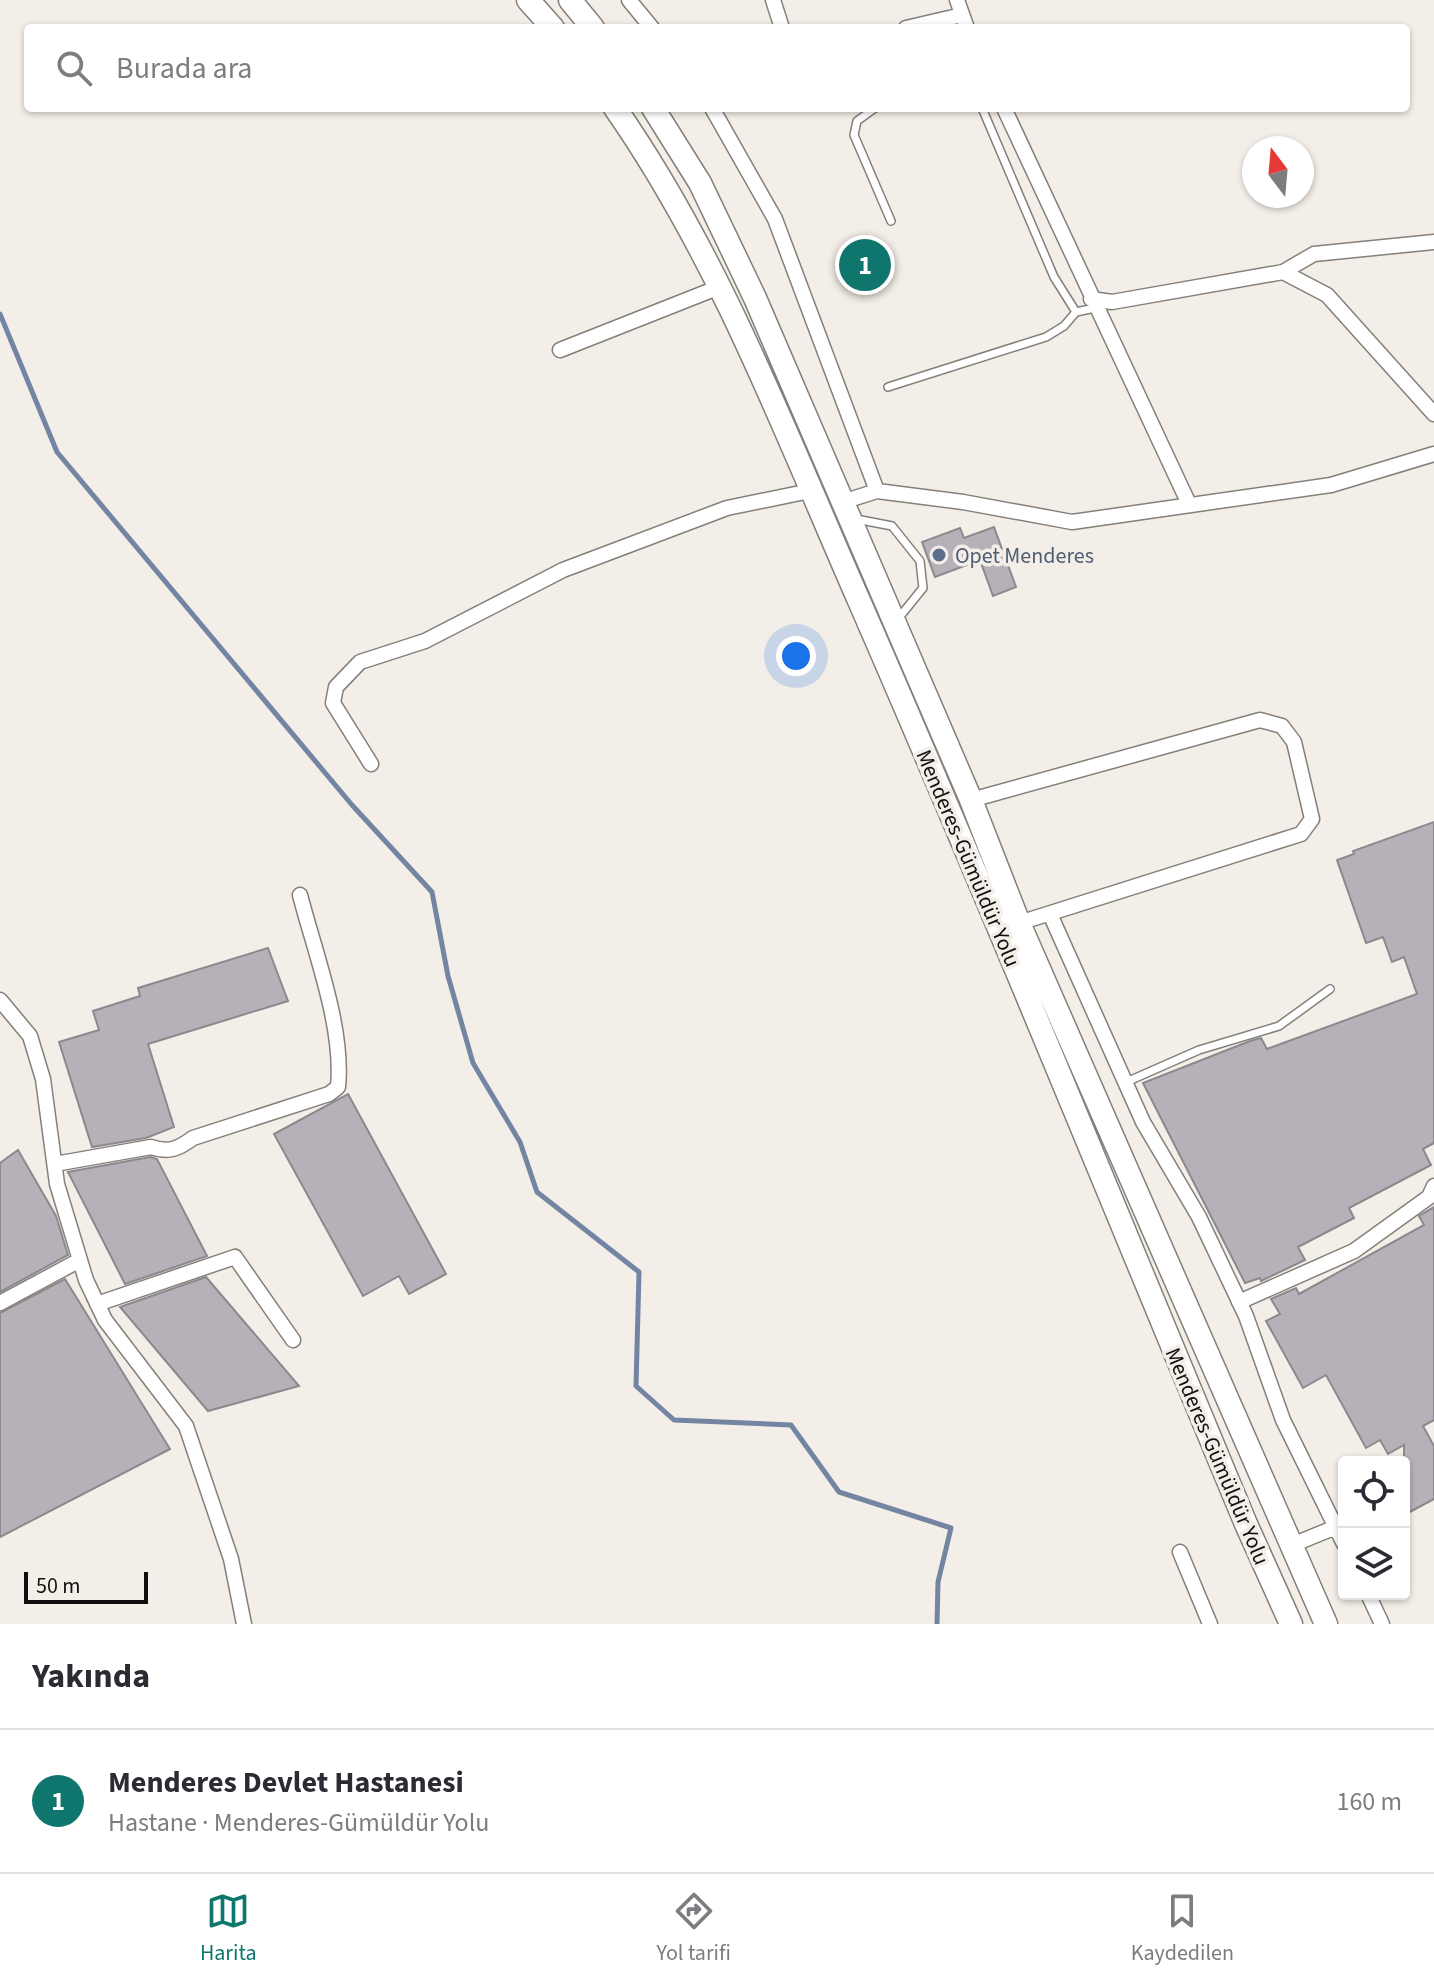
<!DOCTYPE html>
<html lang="tr">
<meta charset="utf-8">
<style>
:root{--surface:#fff;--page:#f2f2f3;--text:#2b2b33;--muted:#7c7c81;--line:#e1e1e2;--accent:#0f766e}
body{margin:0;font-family:"Source Sans 3",sans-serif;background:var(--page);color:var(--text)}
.controls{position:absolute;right:24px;bottom:24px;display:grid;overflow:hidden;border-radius:8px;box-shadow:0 2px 6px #0004}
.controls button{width:72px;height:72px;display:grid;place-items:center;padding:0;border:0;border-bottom:2px solid var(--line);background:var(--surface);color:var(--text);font:40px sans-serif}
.compass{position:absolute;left:1242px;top:136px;width:72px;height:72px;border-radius:50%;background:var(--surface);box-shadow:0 2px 6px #0004;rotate:344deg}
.scale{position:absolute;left:24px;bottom:20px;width:124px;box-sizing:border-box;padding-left:8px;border:4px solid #110f0d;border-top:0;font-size:22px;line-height:28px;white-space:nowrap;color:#110f0d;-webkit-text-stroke:6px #f4eee8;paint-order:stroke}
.you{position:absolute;left:796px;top:656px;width:28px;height:28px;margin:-20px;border:6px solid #fff;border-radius:50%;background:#1a73e8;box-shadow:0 0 0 12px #1a73e833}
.badge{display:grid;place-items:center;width:52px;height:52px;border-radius:50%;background:var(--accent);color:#fff;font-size:26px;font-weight:700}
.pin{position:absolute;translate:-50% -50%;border:4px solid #fff;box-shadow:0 2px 8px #0006}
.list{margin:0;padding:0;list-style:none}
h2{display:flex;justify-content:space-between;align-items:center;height:104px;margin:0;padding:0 32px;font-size:34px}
h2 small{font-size:26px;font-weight:400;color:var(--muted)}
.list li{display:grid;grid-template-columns:52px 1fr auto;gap:24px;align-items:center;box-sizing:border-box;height:144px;padding:0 32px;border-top:2px solid var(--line)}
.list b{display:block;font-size:30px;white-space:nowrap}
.list p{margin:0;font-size:26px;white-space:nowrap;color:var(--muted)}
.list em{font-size:26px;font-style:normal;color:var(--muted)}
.icon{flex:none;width:44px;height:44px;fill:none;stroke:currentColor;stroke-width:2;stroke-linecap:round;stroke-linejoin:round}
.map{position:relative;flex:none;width:1434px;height:1624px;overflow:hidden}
.search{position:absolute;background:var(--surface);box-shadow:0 2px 6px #0004;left:24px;right:24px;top:24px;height:88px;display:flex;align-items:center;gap:20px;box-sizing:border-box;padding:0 28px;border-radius:8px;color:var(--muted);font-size:30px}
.sheet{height:248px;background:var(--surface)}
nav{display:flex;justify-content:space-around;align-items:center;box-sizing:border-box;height:112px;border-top:2px solid var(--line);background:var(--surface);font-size:22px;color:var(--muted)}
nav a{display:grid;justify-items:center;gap:4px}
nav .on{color:var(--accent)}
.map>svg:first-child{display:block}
</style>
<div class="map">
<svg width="1434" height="1624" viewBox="0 0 1434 1624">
<rect width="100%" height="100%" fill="#f4eee8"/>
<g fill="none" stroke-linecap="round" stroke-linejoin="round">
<path stroke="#7484a3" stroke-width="5" d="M 0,314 L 57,452 L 352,805 L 432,892 L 448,976 L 473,1063 L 520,1142 L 537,1192 L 639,1272 L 636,1386 L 674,1420 L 791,1425 L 839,1492 L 951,1528 L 938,1582 L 937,1624"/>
</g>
<path fill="#b6b1b8" stroke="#8c888e" stroke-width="2" d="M 994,527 L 1016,587 L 993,596 L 980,560 L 935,577 L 922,542 L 960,528 L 964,538 Z
M 1434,822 L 1434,1143 L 1423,1149 L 1431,1165 L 1349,1208 L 1354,1218 L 1298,1247 L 1305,1260 L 1261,1281 L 1260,1278 L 1245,1283 L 1143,1083 L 1250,1041 L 1261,1038 L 1267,1049 L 1417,994 L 1404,957 L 1392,962 L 1383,937 L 1366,943 L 1337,860 L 1354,854 L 1353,851 Z
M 268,948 L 288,1001 L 148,1044 L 174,1127 L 146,1138 L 92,1147 L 59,1042 L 99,1030 L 93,1011 L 140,996 L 138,988 Z
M 348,1094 L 446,1274 L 409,1294 L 399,1276 L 363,1296 L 274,1134 Z
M 18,1150 L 56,1216 L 68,1255 L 0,1292 L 0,1163 Z
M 150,1157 L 157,1159 L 207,1256 L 125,1284 L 68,1172 Z
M 1434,1207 L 1434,1420 L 1423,1426 L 1434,1446 L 1434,1499 L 1404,1515 L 1404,1445 L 1388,1454 L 1380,1440 L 1366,1448 L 1326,1375 L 1303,1388 L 1266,1321 L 1280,1314 L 1271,1299 L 1296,1288 L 1299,1294 L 1424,1225 L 1419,1216 Z
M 206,1277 L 299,1386 L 208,1411 L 120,1307 Z
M 65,1279 L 170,1449 L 0,1537 L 0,1313 Z"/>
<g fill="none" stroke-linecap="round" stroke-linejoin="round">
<defs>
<path id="service" d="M 875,108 L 857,121 L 854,135 L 891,221
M 982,108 L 1054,277 L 1076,312 L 1095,308
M 888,387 L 1046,337 L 1064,326 L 1076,312
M 856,519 L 892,526 L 920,561 L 923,588 L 897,620
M 1124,1083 L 1199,1050 L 1279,1026 L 1330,989"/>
<path id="minor" d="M 629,0 L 652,28
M 773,0 L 782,28
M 957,0 L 967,28
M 906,28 L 962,15
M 712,108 L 775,219 L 877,491
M 1004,108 L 1189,504
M 1283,272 L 1314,254 L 1434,242
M 1091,299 L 1112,302 L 1283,272 L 1327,295 L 1434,414
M 560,350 L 722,286
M 842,502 L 877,491 L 963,502 L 1072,522 L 1331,485 L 1434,454
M 371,764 L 333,703 L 336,687 L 360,662 L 425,641 L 563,570 L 727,508 L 810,491
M 971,800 L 1260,720 L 1282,726 L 1294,742 L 1312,819 L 1301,834 L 1019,923
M 1050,914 L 1143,1122 L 1199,1217 L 1246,1316 L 1283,1420 L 1344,1544
M 0,1000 L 30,1036 L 43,1079 L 57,1184 L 86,1280 L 105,1320 L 186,1426 L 231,1559 L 244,1624
M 55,1164 L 151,1147 C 169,1153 178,1149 193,1138 L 329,1094 L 338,1087 C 344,1028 315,953 300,895
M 1239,1302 L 1354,1251 L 1429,1197 L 1434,1186
M 0,1303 L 80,1260
M 97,1304 L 235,1257 L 293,1340
M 1292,1545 L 1336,1527
M 1180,1552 L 1210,1624
M 1368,1594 L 1382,1624"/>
<path id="primary" d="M 528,0 L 553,28
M 570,0 L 593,28
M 615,108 C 721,260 786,435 860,603 C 993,908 1118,1217 1246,1524 L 1291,1624
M 653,108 L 700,183 L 755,298 L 971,800 L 1019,923 L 1326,1624"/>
</defs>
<use href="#service" stroke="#847f79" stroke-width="10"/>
<use href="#minor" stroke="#847f79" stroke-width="17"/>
<use href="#primary" stroke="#847f79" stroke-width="25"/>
<use href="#service" stroke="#fff" stroke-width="7"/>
<use href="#minor" stroke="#fff" stroke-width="14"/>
<use href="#primary" stroke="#fff" stroke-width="22"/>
</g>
<circle fill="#5c6f8a" stroke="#f4eee8" stroke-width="3" cx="939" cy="555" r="8"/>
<g text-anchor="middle" stroke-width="7" stroke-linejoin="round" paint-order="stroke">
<g font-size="22" fill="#4e5e75" stroke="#f4eee8" text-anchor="start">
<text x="955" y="563">Opet Menderes</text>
</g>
<g font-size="22" fill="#110f0d" stroke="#f4eee8">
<text transform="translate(969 858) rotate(67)" y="8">Menderes-Gümüldür Yolu</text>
<text transform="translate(1218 1456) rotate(67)" y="8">Menderes-Gümüldür Yolu</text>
</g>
</g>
</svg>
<div class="controls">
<button><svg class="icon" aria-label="locate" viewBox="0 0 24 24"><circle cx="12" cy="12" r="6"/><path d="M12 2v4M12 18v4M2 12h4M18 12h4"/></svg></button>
<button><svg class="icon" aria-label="layers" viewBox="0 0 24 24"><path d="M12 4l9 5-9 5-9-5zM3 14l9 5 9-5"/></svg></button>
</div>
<svg class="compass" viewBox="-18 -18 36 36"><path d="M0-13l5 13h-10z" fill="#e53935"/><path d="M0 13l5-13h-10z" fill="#7c7c81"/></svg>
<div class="scale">50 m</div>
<div class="you"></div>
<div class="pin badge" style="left:865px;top:265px">1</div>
<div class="search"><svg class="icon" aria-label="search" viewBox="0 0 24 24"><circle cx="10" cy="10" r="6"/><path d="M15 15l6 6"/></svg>Burada ara</div>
</div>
<section class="sheet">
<h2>Yakında<small></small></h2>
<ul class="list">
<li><span class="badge">1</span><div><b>Menderes Devlet Hastanesi</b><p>Hastane · Menderes-Gümüldür Yolu</p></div><em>160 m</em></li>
</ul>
</section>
<nav>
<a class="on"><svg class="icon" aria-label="map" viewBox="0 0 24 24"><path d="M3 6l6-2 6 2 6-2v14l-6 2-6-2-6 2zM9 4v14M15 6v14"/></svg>Harita</a>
<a><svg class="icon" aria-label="directions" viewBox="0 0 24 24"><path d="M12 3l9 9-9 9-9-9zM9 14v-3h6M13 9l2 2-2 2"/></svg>Yol tarifi</a>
<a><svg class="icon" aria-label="saved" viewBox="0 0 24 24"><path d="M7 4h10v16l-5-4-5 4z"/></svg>Kaydedilen</a>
</nav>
